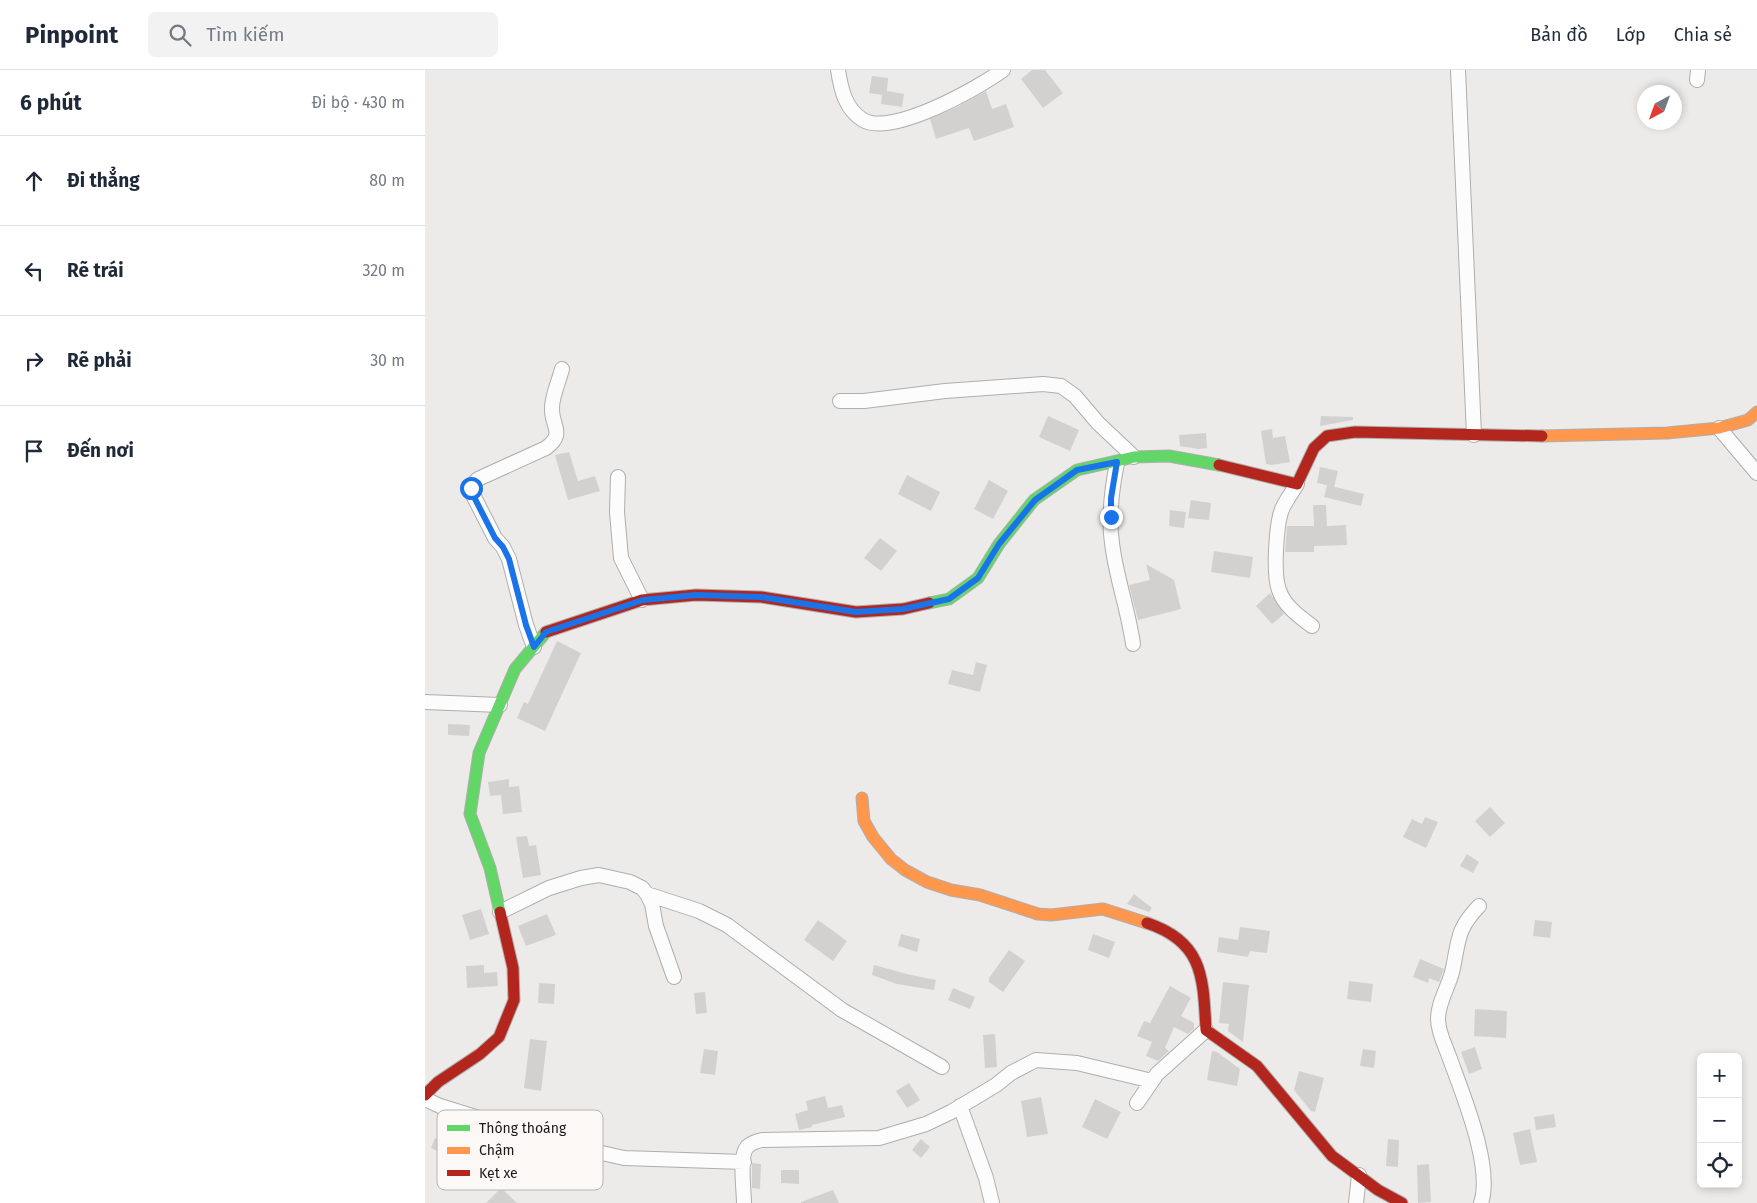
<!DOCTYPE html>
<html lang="vi">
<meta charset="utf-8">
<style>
:root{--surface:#fff;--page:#f2f2f3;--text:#1f2937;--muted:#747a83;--line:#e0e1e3}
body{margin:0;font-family:"Fira Sans",sans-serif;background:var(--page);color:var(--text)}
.controls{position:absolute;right:15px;bottom:15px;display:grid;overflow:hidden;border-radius:8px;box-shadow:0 2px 8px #0003}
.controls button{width:45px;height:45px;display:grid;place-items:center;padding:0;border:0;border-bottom:1px solid var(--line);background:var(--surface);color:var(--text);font:25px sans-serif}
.compass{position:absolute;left:1212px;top:15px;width:45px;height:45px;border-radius:50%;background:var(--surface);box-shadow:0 2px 8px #0003;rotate:221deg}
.stop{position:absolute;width:15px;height:15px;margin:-11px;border:4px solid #1a73e8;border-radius:50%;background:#fff}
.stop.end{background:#1a73e8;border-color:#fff;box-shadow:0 1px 5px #0008}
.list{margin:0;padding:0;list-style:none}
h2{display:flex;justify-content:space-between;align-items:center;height:65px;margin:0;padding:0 20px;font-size:21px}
h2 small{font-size:16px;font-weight:400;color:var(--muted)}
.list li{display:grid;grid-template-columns:32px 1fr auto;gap:15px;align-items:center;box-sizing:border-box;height:90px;padding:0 20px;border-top:1px solid var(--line)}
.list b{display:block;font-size:19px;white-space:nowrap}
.list em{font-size:16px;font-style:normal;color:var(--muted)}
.icon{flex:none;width:28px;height:28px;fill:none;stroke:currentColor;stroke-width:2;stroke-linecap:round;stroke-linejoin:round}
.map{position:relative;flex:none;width:1332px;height:1133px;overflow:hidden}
header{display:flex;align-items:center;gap:30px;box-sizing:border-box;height:70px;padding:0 25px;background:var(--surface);border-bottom:1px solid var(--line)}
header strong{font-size:24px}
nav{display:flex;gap:28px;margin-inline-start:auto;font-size:18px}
.search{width:350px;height:45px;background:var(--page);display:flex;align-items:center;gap:12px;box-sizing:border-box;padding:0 18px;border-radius:8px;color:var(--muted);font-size:19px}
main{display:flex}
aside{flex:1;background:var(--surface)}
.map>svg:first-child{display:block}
</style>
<header>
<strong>Pinpoint</strong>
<div class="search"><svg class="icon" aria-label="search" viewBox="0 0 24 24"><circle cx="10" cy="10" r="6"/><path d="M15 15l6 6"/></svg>Tìm kiếm</div>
<nav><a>Bản đồ</a><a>Lớp</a><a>Chia sẻ</a></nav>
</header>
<main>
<aside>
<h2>6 phút<small>Đi bộ · 430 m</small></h2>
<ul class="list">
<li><svg class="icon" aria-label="ahead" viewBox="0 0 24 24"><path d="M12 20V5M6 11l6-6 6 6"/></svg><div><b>Đi thẳng</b></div><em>80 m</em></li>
<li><svg class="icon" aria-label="left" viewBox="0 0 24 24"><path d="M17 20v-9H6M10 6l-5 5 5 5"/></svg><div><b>Rẽ trái</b></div><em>320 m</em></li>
<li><svg class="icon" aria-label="right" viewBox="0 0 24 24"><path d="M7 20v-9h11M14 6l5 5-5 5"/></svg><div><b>Rẽ phải</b></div><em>30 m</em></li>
<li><svg class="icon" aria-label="arrive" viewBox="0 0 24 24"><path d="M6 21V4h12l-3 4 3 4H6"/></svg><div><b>Đến nơi</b></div></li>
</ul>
</aside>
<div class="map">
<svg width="1332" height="1133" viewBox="0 0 1332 1133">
<rect width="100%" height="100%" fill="#edebe9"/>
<path fill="#d3d1d0" d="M 607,0 L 620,0 L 638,23 L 618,38 L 596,9 Z
M 447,6 L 463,8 L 462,21 L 479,24 L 477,37 L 456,34 L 457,25 L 444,23 Z
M 561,21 L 567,39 L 581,34 L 589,57 L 549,71 L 544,58 L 511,69 L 505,49 L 534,36 Z
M 623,346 L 654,360 L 645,381 L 614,367 Z
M 896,346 L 928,347 L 928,350 L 895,356 Z
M 847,359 L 848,368 L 860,366 L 865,392 L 847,395 L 841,394 L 836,361 Z
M 781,363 L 782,378 L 773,379 L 755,376 L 754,365 Z
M 144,382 L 153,411 L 170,406 L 175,421 L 143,430 L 130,385 Z
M 895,397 L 913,401 L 909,417 L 892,413 Z
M 482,405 L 515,422 L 506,441 L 473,424 Z
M 564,410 L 583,421 L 568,449 L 549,439 Z
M 902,415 L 939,424 L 936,436 L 899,427 Z
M 766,430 L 786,433 L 784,450 L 763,448 Z
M 888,435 L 901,435 L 902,456 L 921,455 L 922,475 L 889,476 L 889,482 L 860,482 L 862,456 L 889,456 Z
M 745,440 L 761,442 L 759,458 L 744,456 Z
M 455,468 L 472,481 L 456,501 L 439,488 Z
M 789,481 L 828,487 L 825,508 L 786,502 Z
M 721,494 L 749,510 L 756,539 L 713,550 L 704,515 L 725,510 Z
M 845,523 L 859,544 L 847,554 L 831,536 Z
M 132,571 L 156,583 L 120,661 L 92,648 L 99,632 L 103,634 Z
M 551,592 L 562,595 L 555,622 L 523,614 L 527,600 L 548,605 Z
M 23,654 L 45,655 L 44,666 L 23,665 Z
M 84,709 L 84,717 L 94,716 L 97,742 L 78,744 L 76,725 L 65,726 L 63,712 Z
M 1065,737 L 1080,753 L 1065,767 L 1050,751 Z
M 1000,747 L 1013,752 L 1001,778 L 978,767 L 987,749 L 997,754 Z
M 102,766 L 104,776 L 111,775 L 116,805 L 98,808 L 91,767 Z
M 1042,784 L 1054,792 L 1048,803 L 1035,796 Z
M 709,824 L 727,838 L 724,842 L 702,834 Z
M 56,839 L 64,864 L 45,870 L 37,845 Z
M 122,844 L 131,865 L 101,876 L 93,856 Z
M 393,850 L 422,871 L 408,891 L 379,870 Z
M 1110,850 L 1127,852 L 1125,868 L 1108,866 Z
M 815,857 L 845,861 L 842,883 L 825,881 L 823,887 L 792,882 L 794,867 L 813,870 Z
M 476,864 L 495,869 L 492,882 L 473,876 Z
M 668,864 L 690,872 L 684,888 L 663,880 Z
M 584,880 L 600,891 L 578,922 L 564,912 L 564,908 Z
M 995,889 L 1019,899 L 1014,912 L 1004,908 L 1003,913 L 988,907 Z
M 59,895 L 59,903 L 72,902 L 73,916 L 42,918 L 41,896 Z
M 449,895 L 482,904 L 511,910 L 509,920 L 472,914 L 447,905 Z
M 924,911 L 948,914 L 946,932 L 922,929 Z
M 798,912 L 824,915 L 818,972 L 803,961 L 804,954 L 794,953 Z
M 114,913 L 130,914 L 129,934 L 113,933 Z
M 745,916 L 766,928 L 756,946 L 769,953 L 769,959 L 763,964 L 749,957 L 740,978 L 744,981 L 733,991 L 721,986 L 727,972 L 712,966 L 719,951 L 725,953 Z
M 528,918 L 550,927 L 545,939 L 523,930 Z
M 280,922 L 282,943 L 271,944 L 269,923 Z
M 1050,939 L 1082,941 L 1081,968 L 1049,966 Z
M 570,964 L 572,997 L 560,998 L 558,965 Z
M 105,969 L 122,971 L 116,1021 L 99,1018 Z
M 1050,977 L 1057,999 L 1044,1004 L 1036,982 Z
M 279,979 L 293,981 L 290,1005 L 275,1003 Z
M 938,979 L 951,981 L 949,998 L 935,996 Z
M 787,981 L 792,982 L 815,999 L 812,1016 L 782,1010 Z
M 874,1001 L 899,1008 L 890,1042 L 886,1041 L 869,1020 Z
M 484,1013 L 495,1030 L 482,1038 L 471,1021 Z
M 400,1026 L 403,1038 L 417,1035 L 420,1047 L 387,1055 L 387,1057 L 374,1060 L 370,1044 L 383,1040 L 381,1031 Z
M 616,1027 L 623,1064 L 602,1067 L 596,1031 Z
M 670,1029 L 696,1042 L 682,1069 L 657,1057 Z
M 1129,1044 L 1131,1057 L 1111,1060 L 1109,1047 Z
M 22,1047 L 42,1056 L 34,1074 L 26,1070 L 20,1085 L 6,1078 L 10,1068 L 12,1069 Z
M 1105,1059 L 1112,1092 L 1095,1095 L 1088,1063 Z
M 496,1069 L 505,1077 L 496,1088 L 487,1080 Z
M 963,1069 L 974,1070 L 973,1097 L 961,1096 Z
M 327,1093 L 336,1094 L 335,1119 L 327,1118 Z
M 1004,1094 L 1006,1132 L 993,1133 L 992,1095 Z
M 356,1100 L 374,1100 L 374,1114 L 356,1113 Z
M 76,1118 L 92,1133 L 61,1133 Z
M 408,1120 L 414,1133 L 376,1133 L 376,1132 Z"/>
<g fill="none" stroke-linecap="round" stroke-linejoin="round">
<defs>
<path id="street" d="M 413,0 C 416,19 420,39 438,50 C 467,67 553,18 578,0
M 1033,0 L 1049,365
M 1272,10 L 1273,0
M 415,331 L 439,331 L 520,321 L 618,314 L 636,316 L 650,326 L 673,353 L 709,387
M 1294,358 L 1332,403
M 692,393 C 687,418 683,446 687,473 C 691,507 703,539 708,574
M 193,407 L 192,442 L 196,488 L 217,530
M 872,414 C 868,421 862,429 858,437 C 851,451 848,504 854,520 C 859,536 875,547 887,556
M 109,577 L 101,555 L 84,489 L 78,477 L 70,468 L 48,425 C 46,417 47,415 53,409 L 121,378 C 141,363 126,356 127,338 C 127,326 134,311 137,299
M 0,632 L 75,635
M 222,824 L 274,841 L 302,855 L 417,940 L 517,997
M 1054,836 C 1032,859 1034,869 1028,898 C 1025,915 1013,931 1013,949 C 1013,963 1021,977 1025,989 C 1038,1025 1068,1097 1056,1133
M 75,842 L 124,818 L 156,808 L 174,805 L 205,812 L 217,818 L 222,824 L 227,834 L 231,856 L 249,907
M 0,1029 L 15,1036 L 112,1066 L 116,1074 L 105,1104
M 712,1033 L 732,1004 L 781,960
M 535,1036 L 561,1108 L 567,1133
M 115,1069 L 199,1088 L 319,1092
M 319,1133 C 319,1120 314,1086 322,1077 C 326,1073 332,1071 337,1070 L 454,1068 L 501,1054 L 526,1042 L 571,1015 L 586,1003 L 611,990 L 652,993 L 727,1011
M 931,1133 L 934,1105"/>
<path id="fast" d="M 504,533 L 524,529 L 553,508 L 574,474 L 609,430 L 652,400 L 709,387 L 744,386 L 794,395
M 75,842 L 65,798 L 45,744 L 54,683 L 90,599 L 121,562"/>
<path id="slow" d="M 1117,366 L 1242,363 L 1294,358 L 1323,350 L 1332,342
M 437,728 L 439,751 L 448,767 L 466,789 L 480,800 L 502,812 L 526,820 L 555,825 L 613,844 L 626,845 L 678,839 L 722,853"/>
<path id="jam" d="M 794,395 L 872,414 L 889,378 L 902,366 L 930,362 L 1117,366
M 121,562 L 217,530 L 271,525 L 336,527 L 431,542 L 478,539 L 504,533
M 722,853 C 779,872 778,908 781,960 L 832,996 L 907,1086 L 953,1120 L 977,1133
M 0,1025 L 13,1012 L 55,984 L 74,967 L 89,930 L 88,898 L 75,842"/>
</defs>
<use href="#street" stroke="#afaead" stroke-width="16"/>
<use href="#fast" stroke="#afaead" stroke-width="13"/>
<use href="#slow" stroke="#afaead" stroke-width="13"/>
<use href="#jam" stroke="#afaead" stroke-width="13"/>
<use href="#street" stroke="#fcfcfc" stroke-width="14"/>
<use href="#fast" stroke="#63d668" stroke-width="11"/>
<use href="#slow" stroke="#ff974d" stroke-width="11"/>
<use href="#jam" stroke="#b3261e" stroke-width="11"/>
</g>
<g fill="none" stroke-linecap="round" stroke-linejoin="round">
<path stroke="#1a73e8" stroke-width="6" d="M 46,418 L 48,425 L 70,468 L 78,477 L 84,489 L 101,555 L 109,577 L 121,562 L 218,530 L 271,525 L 336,527 L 431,542 L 478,539 L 524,529 L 553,508 L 574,474 L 610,430 L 652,400 L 692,392 L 686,428 L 686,447"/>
</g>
<rect x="12" y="1040" width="166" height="80" rx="8" fill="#fbf8f5" stroke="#b8b5b3" stroke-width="1"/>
<rect x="22" y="1055" width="23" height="6" fill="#63d668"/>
<rect x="22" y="1077" width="23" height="7" fill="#ff974d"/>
<rect x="22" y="1100" width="23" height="6" fill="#b3261e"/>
<g font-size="14" fill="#1a1919">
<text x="54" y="1063">Thông thoáng</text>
<text x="54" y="1085">Chậm</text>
<text x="54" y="1108">Kẹt xe</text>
</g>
</svg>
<div class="controls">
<button>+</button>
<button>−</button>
<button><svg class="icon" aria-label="locate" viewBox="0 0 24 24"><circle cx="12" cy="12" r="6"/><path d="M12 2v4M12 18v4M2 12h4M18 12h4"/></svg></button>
</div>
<svg class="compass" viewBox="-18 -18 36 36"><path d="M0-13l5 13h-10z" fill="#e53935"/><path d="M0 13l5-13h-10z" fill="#747a83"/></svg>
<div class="stop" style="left:46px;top:418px"></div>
<div class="stop end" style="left:686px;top:447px"></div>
</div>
</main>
